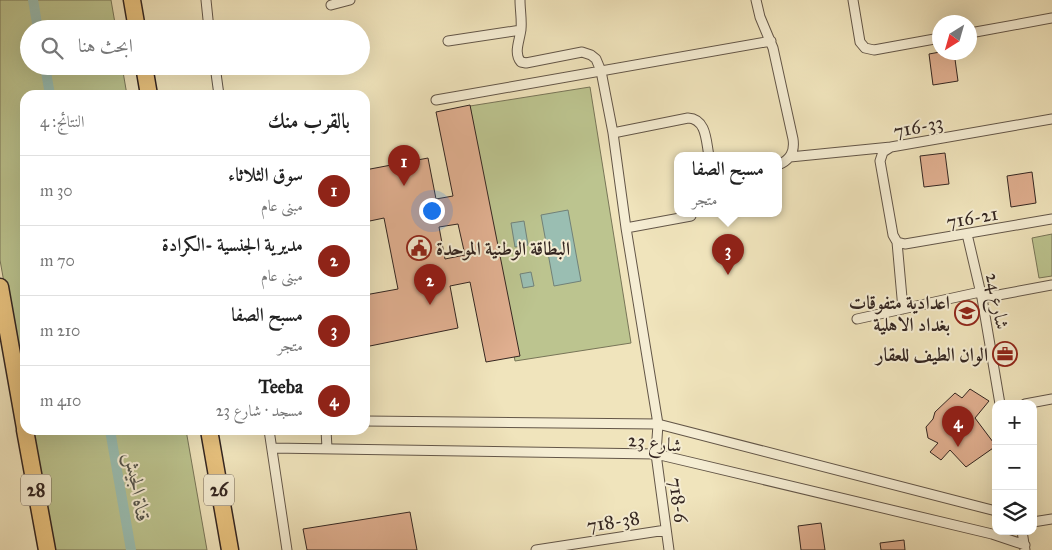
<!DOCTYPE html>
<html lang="ar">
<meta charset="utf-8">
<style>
:root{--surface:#fff;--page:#f6f6f6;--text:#222;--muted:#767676;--line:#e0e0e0;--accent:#8f2418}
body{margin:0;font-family:"IM FELL Great Primer",Amiri,serif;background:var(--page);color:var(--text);direction:rtl}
.controls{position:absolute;right:15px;bottom:15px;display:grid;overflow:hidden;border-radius:10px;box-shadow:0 5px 20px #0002}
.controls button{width:45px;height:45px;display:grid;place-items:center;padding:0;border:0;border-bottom:1px solid var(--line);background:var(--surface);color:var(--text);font:25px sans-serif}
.compass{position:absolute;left:932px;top:15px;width:45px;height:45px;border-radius:50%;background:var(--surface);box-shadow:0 5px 20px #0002;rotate:217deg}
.you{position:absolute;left:431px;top:210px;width:18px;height:18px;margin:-12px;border:4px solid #fff;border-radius:50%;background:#1a73e8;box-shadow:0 0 0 8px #1a73e833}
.badge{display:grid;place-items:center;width:32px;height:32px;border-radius:50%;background:var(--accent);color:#fff;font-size:16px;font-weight:700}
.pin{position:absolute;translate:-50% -41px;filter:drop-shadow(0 1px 2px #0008)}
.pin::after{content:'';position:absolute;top:26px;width:18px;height:15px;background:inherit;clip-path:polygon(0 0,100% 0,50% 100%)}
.popup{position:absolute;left:674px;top:152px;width:108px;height:65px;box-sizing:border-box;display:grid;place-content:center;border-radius:10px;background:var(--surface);filter:drop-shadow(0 1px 4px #0005);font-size:16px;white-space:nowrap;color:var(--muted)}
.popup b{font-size:19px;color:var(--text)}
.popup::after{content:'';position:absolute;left:50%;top:100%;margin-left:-10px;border:10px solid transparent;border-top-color:var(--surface)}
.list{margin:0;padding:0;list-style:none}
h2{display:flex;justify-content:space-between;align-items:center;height:65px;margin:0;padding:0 20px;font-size:21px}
h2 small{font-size:16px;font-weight:400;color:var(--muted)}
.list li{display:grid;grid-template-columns:32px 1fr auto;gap:15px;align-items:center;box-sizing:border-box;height:70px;padding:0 20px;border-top:1px solid var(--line)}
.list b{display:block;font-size:19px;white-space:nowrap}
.list p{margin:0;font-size:16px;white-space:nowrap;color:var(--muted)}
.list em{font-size:16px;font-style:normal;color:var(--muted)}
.icon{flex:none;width:28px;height:28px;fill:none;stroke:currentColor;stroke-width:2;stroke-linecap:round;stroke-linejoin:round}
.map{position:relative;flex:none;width:1052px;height:550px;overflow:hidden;direction:ltr}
.search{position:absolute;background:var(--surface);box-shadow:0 5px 20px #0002;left:20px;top:20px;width:350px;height:55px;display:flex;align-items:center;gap:12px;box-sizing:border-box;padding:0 18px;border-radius:28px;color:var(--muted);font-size:19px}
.panel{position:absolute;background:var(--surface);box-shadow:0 5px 20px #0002;left:20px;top:90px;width:350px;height:345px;border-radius:15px;direction:rtl}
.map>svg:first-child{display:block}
</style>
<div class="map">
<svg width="1052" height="550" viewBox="0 0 1052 550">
<rect width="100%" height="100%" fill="#f0e4bc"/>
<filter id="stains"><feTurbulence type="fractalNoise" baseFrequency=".004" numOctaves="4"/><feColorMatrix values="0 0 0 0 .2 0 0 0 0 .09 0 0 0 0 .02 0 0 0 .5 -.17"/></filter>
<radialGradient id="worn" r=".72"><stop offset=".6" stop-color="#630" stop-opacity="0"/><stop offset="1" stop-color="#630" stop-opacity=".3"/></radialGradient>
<path fill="#bcc48f" stroke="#787558" d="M 0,0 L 111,0 L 116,29 L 29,29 L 29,66 L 122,66 L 127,95 L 25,95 L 25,401 L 0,260 Z
M 590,87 L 631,343 L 515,361 L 470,106 Z
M 1052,234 L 1052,276 L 1039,278 L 1032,238 Z
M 30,430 L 186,430 L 207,550 L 52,550 Z"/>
<path fill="#9abeb2" stroke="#718178" d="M 568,210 L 581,281 L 554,286 L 541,215 Z
M 524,221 L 528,245 L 515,247 L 511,223 Z
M 531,272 L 534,286 L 523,288 L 520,274 Z"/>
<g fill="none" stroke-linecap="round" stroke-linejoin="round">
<path stroke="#9abeb2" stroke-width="10" d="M 33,0 L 38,29
M 45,66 L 50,95
M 110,430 L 131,550"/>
</g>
<path fill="#e0af90" stroke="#342621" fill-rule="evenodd" d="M 940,52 L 954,52 L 958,81 L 933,85 L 929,54 Z
M 470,105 L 520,356 L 486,362 L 470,282 L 450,286 L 458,328 L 365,347 L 365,295 L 398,289 L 384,218 L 365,222 L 365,170 L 428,158 L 436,199 L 453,196 L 436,112 ZM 458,224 L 465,255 L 445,259 L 439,227 Z
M 945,153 L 949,184 L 924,187 L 920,156 Z
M 1032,172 L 1036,203 L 1011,207 L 1007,176 Z
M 970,389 L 989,401 L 975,418 L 996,446 L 966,467 L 950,450 L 941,460 L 930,452 L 938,443 L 928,438 L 926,427 L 933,419 L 935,412 L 955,393 L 962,398 Z
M 410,512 L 417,550 L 307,550 L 303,529 Z
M 821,523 L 825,550 L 801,550 L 798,526 Z
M 904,540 L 905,550 L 881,550 L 880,543 Z"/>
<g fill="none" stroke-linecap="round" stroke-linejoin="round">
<defs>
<path id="street" d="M 206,0 L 209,29
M 520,0 C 520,10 522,20 521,29 C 520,40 513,53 521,62 L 526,63 L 582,52 L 591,55 L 596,59 L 601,71 L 613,133 L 626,228 L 658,424 L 656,454 L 669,550
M 756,0 L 760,17 L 773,48 L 793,139 C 795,152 790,160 778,165
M 853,0 L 860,42 L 865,48 L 874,50 L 940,38
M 331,5 L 350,0
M 970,33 L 1052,18
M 448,41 L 521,30
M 215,66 L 219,95
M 436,100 L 771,41
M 613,133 L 688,118 C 707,119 706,142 709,156
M 790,157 L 891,147
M 626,228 L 691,216
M 967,234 L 982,298 L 1000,404
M 897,242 L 905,244 L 1052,219
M 982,298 L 1052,285
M 903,309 L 897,242 L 893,235 L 880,161 L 883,152 L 891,147 L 1052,119
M 857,319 L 980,292
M 1025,404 L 1052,399
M 365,421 L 658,424 L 996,511
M 269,430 L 287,550
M 326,430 L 327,448
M 272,448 L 656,454 L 992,534 L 1025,545
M 1033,522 L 1052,519
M 1022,531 L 1025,550
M 536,550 L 666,530"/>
<path id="highway" d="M 132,0 L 137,29
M 144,66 L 149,95
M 0,287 L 25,428
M 25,430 L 47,550
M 209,430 L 230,550"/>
</defs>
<use href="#street" stroke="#635648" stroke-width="11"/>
<use href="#highway" stroke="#342621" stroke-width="19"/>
<use href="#street" stroke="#f5edd3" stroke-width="9"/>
<use href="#highway" stroke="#e8c27e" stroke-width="16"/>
</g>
<defs>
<symbol id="civic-ring" viewBox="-11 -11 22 22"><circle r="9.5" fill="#f5edd3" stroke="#8f2418" stroke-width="1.5"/><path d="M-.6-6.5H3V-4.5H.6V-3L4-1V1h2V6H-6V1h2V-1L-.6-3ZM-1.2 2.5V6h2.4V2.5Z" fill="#8f2418"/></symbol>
<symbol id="school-ring" viewBox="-11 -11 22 22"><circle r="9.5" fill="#f5edd3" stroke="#8f2418" stroke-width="1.5"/><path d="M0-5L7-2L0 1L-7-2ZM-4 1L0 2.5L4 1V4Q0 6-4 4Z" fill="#8f2418"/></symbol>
<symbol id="office-ring" viewBox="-11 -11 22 22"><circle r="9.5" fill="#f5edd3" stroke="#8f2418" stroke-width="1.5"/><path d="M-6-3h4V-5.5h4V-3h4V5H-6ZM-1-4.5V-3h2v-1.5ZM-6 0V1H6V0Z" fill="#8f2418"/></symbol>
</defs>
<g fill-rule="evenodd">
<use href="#civic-ring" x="405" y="234" width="28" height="28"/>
<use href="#school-ring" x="953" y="299" width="28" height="28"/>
<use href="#office-ring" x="991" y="340" width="28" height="28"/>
</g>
<g text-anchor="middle" stroke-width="4" stroke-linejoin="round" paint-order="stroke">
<g fill="#f5edd3" stroke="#6e6256" stroke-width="1">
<rect x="21" y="474.5" width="30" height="31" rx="4"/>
<rect x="204" y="474.5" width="30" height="31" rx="4"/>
</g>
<g font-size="18" font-weight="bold" fill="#342621">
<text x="36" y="496">28</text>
<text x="219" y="496">26</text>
</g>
<g font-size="19" fill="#342621" stroke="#f5edd3">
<text transform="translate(918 126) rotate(-11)" y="7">716-33</text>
<text transform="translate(972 217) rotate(-10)" y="7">716-21</text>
<text transform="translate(998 301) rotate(79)" y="7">شارع 24</text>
<text transform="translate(655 442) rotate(7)" y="7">شارع 23</text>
<text transform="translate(679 500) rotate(82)" y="7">718-6</text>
<text transform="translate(613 521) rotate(-9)" y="7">718-38</text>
</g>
<g font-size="19" font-weight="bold" fill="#342621" stroke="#f5edd3" text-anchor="end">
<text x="436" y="255" text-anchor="start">البطاقة الوطنية الموحدة</text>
<text x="950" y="309">اعدادية متفوقات<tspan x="950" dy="22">بغداد الاهلية</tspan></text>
<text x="988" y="361">الوان الطيف للعقار</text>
</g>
<g font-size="20" font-style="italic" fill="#53544c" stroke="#f5edd3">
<text transform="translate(138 487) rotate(80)" y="7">قناة الجيش</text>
</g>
</g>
<rect width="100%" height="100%" filter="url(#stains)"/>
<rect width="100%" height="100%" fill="url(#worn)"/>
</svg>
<div class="controls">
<button>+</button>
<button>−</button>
<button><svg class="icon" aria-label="layers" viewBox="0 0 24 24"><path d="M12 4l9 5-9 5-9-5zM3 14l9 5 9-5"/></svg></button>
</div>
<svg class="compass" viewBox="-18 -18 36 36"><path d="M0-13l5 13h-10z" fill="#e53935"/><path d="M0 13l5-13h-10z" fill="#767676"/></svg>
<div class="you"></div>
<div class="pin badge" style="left:404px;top:186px">1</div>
<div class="pin badge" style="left:430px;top:305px">2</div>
<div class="pin badge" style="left:728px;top:275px">3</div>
<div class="popup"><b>مسبح الصفا</b>متجر</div>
<div class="pin badge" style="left:958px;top:447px">4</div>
<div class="search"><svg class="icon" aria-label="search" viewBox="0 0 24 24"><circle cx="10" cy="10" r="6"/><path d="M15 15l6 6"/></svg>ابحث هنا</div>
<section class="panel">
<h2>بالقرب منك<small>النتائج: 4</small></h2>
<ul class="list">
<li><span class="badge">1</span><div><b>سوق الثلاثاء</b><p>مبنى عام</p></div><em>30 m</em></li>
<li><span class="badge">2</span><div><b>مديرية الجنسية -الكرادة</b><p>مبنى عام</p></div><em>70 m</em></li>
<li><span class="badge">3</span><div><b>مسبح الصفا</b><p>متجر</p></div><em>210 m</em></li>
<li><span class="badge">4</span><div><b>Teeba</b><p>مسجد · شارع 23</p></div><em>410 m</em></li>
</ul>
</section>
</div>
